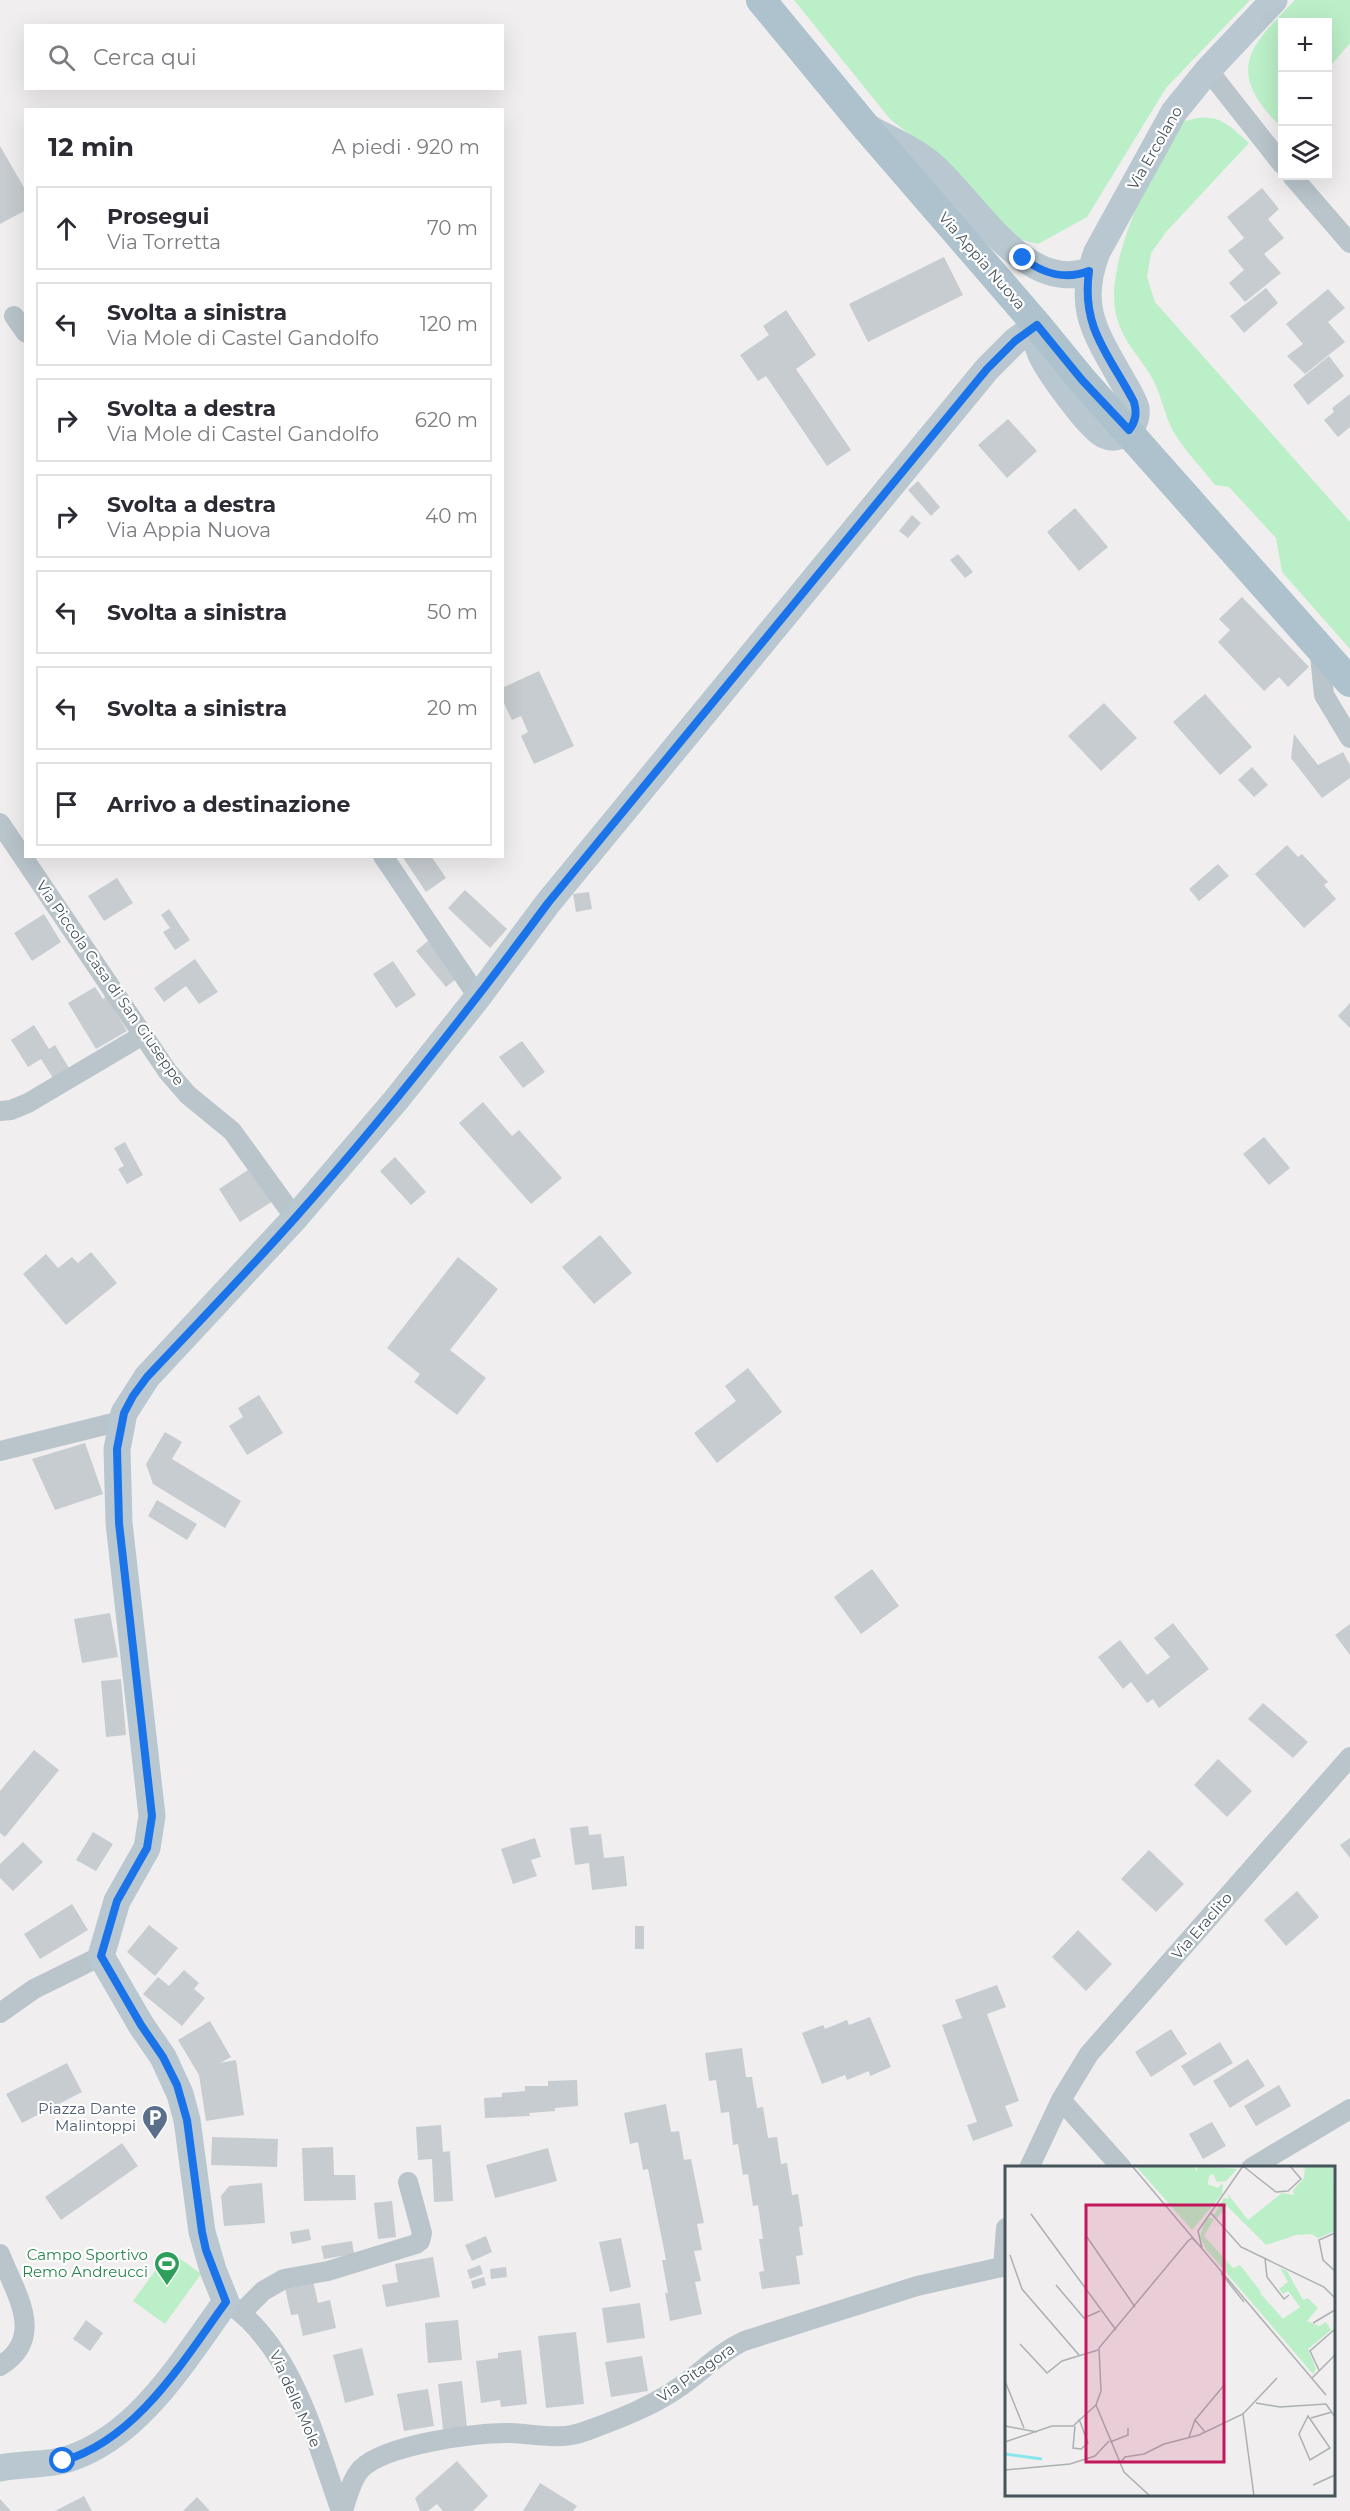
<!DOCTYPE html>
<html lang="it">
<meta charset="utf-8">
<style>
:root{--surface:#fff;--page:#f7f7f7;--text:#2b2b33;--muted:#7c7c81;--line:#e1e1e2}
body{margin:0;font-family:Montserrat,sans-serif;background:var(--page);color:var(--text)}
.controls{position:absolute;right:18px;top:18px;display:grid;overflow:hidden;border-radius:0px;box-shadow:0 6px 24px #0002}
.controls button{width:54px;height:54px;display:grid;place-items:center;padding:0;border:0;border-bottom:2px solid var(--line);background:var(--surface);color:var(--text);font:30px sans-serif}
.stop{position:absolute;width:18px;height:18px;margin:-14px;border:4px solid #1a73e8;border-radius:50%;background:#fff}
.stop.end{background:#1a73e8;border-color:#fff;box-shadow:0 2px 6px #0008}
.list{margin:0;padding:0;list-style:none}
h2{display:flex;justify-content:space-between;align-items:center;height:78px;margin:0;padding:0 24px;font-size:26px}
h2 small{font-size:20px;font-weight:400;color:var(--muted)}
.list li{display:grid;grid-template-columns:39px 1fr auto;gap:18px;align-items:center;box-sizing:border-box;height:84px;margin:0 12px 12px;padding:0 12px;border:2px solid var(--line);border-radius:0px}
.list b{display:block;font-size:22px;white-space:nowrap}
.list p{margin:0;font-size:20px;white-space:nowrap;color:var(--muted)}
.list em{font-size:20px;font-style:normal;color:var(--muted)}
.icon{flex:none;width:33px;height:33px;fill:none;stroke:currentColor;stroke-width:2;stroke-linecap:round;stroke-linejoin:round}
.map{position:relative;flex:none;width:1350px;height:2511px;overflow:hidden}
.search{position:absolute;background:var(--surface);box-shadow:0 6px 24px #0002;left:24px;top:24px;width:480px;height:66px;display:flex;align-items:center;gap:15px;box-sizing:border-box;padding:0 21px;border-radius:0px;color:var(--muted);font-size:22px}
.panel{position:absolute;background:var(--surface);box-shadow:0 6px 24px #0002;left:24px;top:108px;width:480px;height:750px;border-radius:0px}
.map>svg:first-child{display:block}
</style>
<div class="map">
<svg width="1350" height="2511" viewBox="0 0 1350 2511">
<rect width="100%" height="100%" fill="#f0eeee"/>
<path fill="#bbefc7" d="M 794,0 L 1250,0 L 1166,88 L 1087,217 L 1038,244 L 1016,238 L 952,167 L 890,119 Z
M 1295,0 L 1350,0 L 1350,43 L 1328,69 L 1328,22 L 1282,22 L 1282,121 L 1279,125 C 1225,70 1249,47 1295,0 Z
M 1178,116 L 1186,121 C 1216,111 1228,124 1249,143 L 1166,232 L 1151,253 L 1147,277 L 1155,302 L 1350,522 L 1350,649 L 1282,572 L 1276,538 L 1229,487 L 1215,485 C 1202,468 1184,450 1173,431 C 1164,414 1161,393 1151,376 C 1139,356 1123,341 1117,318 C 1101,264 1156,166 1178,116 Z
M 170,2251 L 201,2274 L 165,2324 L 133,2301 Z"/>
<path fill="#c7ccd1" d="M 0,146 L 26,191 L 26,210 L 0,224 Z
M 1262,188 L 1279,209 L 1268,219 L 1284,238 L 1264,254 L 1281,273 L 1245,302 L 1229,283 L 1244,270 L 1228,251 L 1244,238 L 1227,217 Z
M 944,257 L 963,295 L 868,342 L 849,304 Z
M 1266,288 L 1278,303 L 1244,333 L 1230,316 Z
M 1328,289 L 1345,308 L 1328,322 L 1345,342 L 1305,374 L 1287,356 L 1303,344 L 1286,324 Z
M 786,310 L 816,355 L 796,369 L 851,450 L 827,466 L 766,376 L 758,381 L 740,355 L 769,335 L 763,326 Z
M 1329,356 L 1344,376 L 1308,405 L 1293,385 Z
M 1350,394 L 1350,427 L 1338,437 L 1324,420 L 1334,412 L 1332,408 Z
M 1008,419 L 1037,451 L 1007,478 L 978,445 Z
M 918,481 L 940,507 L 931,516 L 908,490 Z
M 1075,508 L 1108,547 L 1079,571 L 1047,532 Z
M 912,515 L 921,523 L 908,538 L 899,531 Z
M 958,554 L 973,572 L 965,578 L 950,560 Z
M 1242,597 L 1309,667 L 1288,687 L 1279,677 L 1264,691 L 1218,642 L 1230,630 L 1219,619 Z
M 539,671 L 574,746 L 534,764 L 521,736 L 528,732 L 521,716 L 512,720 L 502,699 L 502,688 Z
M 1205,694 L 1252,747 L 1220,775 L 1173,722 Z
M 1104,703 L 1137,738 L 1101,771 L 1068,736 Z
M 1294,734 L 1318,765 L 1343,752 L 1350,765 L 1350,778 L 1322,798 L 1291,758 Z
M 1252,767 L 1268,785 L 1254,797 L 1238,780 Z
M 1287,845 L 1298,857 L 1302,854 L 1328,882 L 1324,885 L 1336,899 L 1304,928 L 1255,874 Z
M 402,856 L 431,856 L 446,878 L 426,892 Z
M 1218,864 L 1229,876 L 1199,901 L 1189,889 Z
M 117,878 L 133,903 L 104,921 L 88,896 Z
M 465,890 L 507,929 L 490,948 L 448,908 Z
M 589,892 L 592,909 L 576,912 L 573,894 Z
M 169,909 L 190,940 L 175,950 L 163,932 L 170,928 L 161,915 Z
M 44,914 L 61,942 L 32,961 L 14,933 Z
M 429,940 L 460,976 L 446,987 L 416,951 Z
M 195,959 L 218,992 L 199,1004 L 186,986 L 164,1002 L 154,988 Z
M 393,961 L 416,995 L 396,1008 L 373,974 Z
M 95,987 L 103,999 L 106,996 L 127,1031 L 96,1049 L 68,1003 Z
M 1350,1003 L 1350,1028 L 1338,1016 Z
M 34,1025 L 49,1049 L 55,1045 L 69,1068 L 53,1078 L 41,1059 L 28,1067 L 11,1040 Z
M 522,1041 L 545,1072 L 523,1088 L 499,1057 Z
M 483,1102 L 512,1136 L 519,1130 L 562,1178 L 531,1204 L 459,1123 Z
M 1264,1137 L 1290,1168 L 1269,1185 L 1243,1154 Z
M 125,1142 L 143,1175 L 127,1184 L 118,1169 L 124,1166 L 114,1148 Z
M 395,1157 L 426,1192 L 411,1205 L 380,1171 Z
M 251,1168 L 273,1201 L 240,1222 L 219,1189 Z
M 600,1235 L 632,1273 L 594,1304 L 562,1267 Z
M 91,1252 L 117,1283 L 66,1325 L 23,1274 L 46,1254 L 58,1268 L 72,1257 L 78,1263 Z
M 458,1257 L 498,1289 L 450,1350 L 486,1378 L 457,1415 L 414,1382 L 420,1374 L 387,1348 Z
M 748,1368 L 782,1412 L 717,1463 L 694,1433 L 736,1401 L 725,1386 Z
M 259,1395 L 283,1433 L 247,1455 L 229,1426 L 243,1417 L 238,1408 Z
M 165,1432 L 182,1442 L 172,1459 L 241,1501 L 225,1528 L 153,1484 L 146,1464 Z
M 85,1443 L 103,1494 L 55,1510 L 32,1459 Z
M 157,1500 L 197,1524 L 187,1540 L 148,1516 Z
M 872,1569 L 899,1606 L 861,1634 L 834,1597 Z
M 110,1613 L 118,1657 L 82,1663 L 74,1619 Z
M 1173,1623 L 1209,1669 L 1159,1708 L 1153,1699 L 1147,1703 L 1131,1682 L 1123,1689 L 1098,1657 L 1120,1640 L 1147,1675 L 1170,1657 L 1154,1638 Z
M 1350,1624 L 1350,1655 L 1335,1635 Z
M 121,1679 L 126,1735 L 106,1737 L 101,1681 Z
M 1263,1703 L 1308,1742 L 1293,1758 L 1248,1719 Z
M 34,1750 L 59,1770 L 5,1837 L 0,1833 L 0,1791 Z
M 1218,1759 L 1252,1791 L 1227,1817 L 1194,1785 Z
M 588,1826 L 589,1835 L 601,1834 L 604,1858 L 624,1856 L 627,1886 L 592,1890 L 589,1863 L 575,1865 L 570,1828 Z
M 93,1832 L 113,1844 L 96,1871 L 76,1860 Z
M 535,1838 L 541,1857 L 531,1860 L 537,1876 L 513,1884 L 501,1849 Z
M 1350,1838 L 1350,1858 L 1340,1845 Z
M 23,1842 L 43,1862 L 13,1891 L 0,1878 L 0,1864 Z
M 1149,1850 L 1184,1884 L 1156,1912 L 1121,1879 Z
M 1297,1891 L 1319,1917 L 1286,1946 L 1264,1920 Z
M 72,1904 L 88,1930 L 40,1959 L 24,1934 Z
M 149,1925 L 178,1948 L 155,1976 L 127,1952 Z
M 635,1926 L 644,1926 L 644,1949 L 635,1949 Z
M 1078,1930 L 1112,1964 L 1086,1991 L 1052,1957 Z
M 184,1970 L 199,1983 L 194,1989 L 205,1998 L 182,2026 L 143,1994 L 158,1977 L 169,1986 Z
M 997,1985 L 1006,2007 L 987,2014 L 1019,2101 L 1005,2106 L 1013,2126 L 973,2141 L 967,2125 L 977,2122 L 942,2025 L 962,2018 L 955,2000 Z
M 870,2017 L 891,2067 L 870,2076 L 869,2071 L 847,2080 L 845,2075 L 822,2084 L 802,2033 L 823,2025 L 825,2029 L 847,2020 L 849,2025 Z
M 210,2021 L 231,2057 L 220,2063 L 236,2060 L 244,2115 L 206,2121 L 199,2075 L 178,2040 Z
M 1171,2029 L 1187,2054 L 1151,2077 L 1135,2052 Z
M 1220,2042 L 1233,2063 L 1194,2086 L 1181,2066 Z
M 742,2048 L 746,2077 L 752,2077 L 757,2108 L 763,2107 L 768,2138 L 777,2137 L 781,2164 L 787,2163 L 792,2195 L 798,2194 L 803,2226 L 799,2227 L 803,2255 L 796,2256 L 800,2284 L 762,2289 L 759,2272 L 764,2271 L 759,2239 L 763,2239 L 758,2205 L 753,2206 L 748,2174 L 743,2175 L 738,2144 L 733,2145 L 729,2112 L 721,2113 L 716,2080 L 709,2081 L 705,2053 Z
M 1248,2059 L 1265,2086 L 1230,2108 L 1213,2081 Z
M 67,2063 L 82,2092 L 22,2123 L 6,2094 Z
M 577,2080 L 578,2106 L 555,2108 L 555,2111 L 529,2113 L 530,2116 L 485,2118 L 484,2098 L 502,2097 L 502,2093 L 525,2091 L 525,2086 L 548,2086 L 548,2081 Z
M 1279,2085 L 1291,2106 L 1256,2126 L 1244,2106 Z
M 666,2104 L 671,2132 L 679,2131 L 684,2160 L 691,2159 L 704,2223 L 697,2224 L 702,2250 L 694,2251 L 701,2281 L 695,2282 L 702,2314 L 670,2321 L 665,2293 L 668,2293 L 662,2260 L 666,2260 L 648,2169 L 643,2170 L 638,2142 L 630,2144 L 624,2113 Z
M 1212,2122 L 1226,2146 L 1203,2159 L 1189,2134 Z
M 441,2125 L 443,2152 L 450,2151 L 453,2201 L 434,2202 L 432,2159 L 418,2160 L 416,2127 Z
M 212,2137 L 278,2139 L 277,2167 L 211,2165 Z
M 122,2143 L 138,2166 L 61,2220 L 45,2197 Z
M 333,2147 L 334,2175 L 355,2175 L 356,2200 L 304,2201 L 302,2148 Z
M 548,2148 L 557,2181 L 495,2198 L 486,2165 Z
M 262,2183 L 265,2223 L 224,2226 L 221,2196 L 229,2186 Z
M 392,2201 L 396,2237 L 378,2239 L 374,2203 Z
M 309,2229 L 311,2240 L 292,2244 L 290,2232 Z
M 486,2236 L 492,2252 L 472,2261 L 465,2245 Z
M 621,2238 L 631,2287 L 610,2292 L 599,2242 Z
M 352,2241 L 354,2254 L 324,2259 L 321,2246 Z
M 433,2257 L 440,2297 L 386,2307 L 382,2285 L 398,2282 L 395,2264 Z
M 480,2265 L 483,2274 L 470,2279 L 467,2270 Z
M 506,2267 L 507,2277 L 491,2279 L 490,2269 Z
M 484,2277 L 486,2285 L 473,2289 L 471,2281 Z
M 313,2281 L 318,2303 L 330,2300 L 336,2328 L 303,2336 L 298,2314 L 291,2315 L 285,2288 Z
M 640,2303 L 645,2338 L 607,2343 L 602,2308 Z
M 86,2320 L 103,2333 L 90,2351 L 73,2339 Z
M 458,2320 L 462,2360 L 428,2363 L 425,2323 Z
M 576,2332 L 584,2404 L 546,2408 L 538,2336 Z
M 362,2348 L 374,2395 L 345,2403 L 333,2355 Z
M 521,2350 L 527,2404 L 501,2407 L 500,2400 L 481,2403 L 476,2361 L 498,2358 L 498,2353 Z
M 642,2356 L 648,2391 L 611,2397 L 605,2362 Z
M 462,2381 L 467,2427 L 443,2430 L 438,2384 Z
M 428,2389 L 434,2426 L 404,2431 L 397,2394 Z
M 457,2461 L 488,2496 L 473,2511 L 443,2511 L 437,2504 L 428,2511 L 420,2511 L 415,2498 Z
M 540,2483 L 577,2506 L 573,2511 L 523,2511 Z
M 84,2496 L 92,2511 L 55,2511 Z
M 197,2497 L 210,2511 L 183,2511 Z
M 0,2499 L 11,2511 L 0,2511 Z"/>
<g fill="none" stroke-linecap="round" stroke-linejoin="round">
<path stroke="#b9c5cb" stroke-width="20" d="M 1208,70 L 1282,164
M 1292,176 L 1350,243
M 14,316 L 26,333
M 1319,646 L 1324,695 L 1350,738
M 0,823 L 168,1072 L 188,1095 L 232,1131 L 295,1218
M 383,856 L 478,997
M 0,1111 L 11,1110 L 28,1103 L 143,1035
M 0,1451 L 121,1421
M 0,2013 L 34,1989 L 101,1956
M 1061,2100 L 1089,2054 L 1350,1757
M 1029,2168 L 1061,2100 L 1122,2168
M 1251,2168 L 1350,2109
M 0,2254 C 15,2293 47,2337 0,2366
M 1003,2267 L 1006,2228
M 231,2305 C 295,2352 315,2440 341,2511
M 241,2313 L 263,2291 L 284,2279 L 328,2271 L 416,2244 L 420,2241 L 422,2233 L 408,2182
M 343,2511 C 347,2498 351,2480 361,2469 C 384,2445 476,2432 510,2433 C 536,2434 561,2441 586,2431 C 619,2419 653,2406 681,2386 C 703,2371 720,2352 744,2341 L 917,2286 L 1006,2266"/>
<path stroke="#b9c8d0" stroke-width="27" d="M 869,128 C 890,140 914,149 932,165 C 974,201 1025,295 1089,271
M 1037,325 C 1037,334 1036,343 1040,352 C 1046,368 1090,429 1104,435 C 1112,439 1120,437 1126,432 C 1134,426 1137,418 1136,408 C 1132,396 1125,386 1119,375 C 1093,329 1077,304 1097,252 L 1174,112 L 1208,70 L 1274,0
M 0,2468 C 23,2463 46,2466 68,2459 C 140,2436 184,2359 226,2302 L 213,2270 L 202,2232 L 187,2120 L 180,2094 L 163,2057 L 141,2025 L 101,1956 L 117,1901 L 147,1848 L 152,1816 L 119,1523 L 117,1449 L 124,1413 L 147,1377 L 295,1218 L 396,1100 L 478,997 L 548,903 L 987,369 L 1015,341 L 1037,325"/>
<path stroke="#adc2cd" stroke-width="30" d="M 761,0 L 865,126 L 1037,325 L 1082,380 L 1350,682"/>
</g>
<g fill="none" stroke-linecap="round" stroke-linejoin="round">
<path stroke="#1a73e8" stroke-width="8" d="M 63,2461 C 137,2439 183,2361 226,2302 L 206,2250 L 202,2232 L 187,2120 L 177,2085 L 163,2057 L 141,2025 L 101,1956 L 117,1901 L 147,1848 L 152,1816 L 119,1523 L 117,1449 L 124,1413 L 133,1396 L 147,1377 C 197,1324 247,1272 295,1218 C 385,1117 468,1011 548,903 L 987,369 L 1015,341 L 1037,325 L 1082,380 L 1129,430 C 1136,421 1137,413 1134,402 C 1109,354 1081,329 1089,271 C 1066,280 1043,274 1023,258"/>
</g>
<defs>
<symbol id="parking-pin" viewBox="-11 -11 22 30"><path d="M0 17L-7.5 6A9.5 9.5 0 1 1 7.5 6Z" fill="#5c6f8a" stroke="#fff"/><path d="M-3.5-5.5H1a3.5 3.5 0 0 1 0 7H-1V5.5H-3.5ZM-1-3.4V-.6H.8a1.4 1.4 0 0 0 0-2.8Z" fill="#fff"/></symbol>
<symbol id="stadium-pin" viewBox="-11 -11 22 30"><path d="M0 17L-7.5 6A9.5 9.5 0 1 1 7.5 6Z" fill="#2e9e5b" stroke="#fff"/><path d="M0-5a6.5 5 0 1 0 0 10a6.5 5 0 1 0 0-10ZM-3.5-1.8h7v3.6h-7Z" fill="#fff"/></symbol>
</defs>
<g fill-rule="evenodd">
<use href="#parking-pin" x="140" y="2103" width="30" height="40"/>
<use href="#stadium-pin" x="152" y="2249" width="30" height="40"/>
</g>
<g text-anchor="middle" stroke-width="4.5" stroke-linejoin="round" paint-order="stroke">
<g font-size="15" fill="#46545b" stroke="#fff">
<text transform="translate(1155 148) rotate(-60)" y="5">Via Ercolano</text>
<text transform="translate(982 261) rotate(49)" y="5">Via Appia Nuova</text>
<text transform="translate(110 983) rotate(55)" y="5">Via Piccola Casa di San Giuseppe</text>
<text transform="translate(1202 1926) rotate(-49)" y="5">Via Eraclito</text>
<text transform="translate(696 2373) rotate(-35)" y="5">Via Pitagora</text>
<text transform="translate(295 2399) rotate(66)" y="5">Via delle Mole</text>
</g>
<g font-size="15" fill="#4e5e75" stroke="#fff" text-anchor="end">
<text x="136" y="2114">Piazza Dante<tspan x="136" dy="17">Malintoppi</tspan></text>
</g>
<g font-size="15" fill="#27864d" stroke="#fff" text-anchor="end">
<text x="148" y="2260">Campo Sportivo<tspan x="148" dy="17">Remo Andreucci</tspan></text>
</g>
</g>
<g transform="translate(1005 2166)">
<rect width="330" height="330" fill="#f0eeee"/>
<path d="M 131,0 L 190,0 L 191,5 L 194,0 L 232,3 L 221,15 L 212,16 L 208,8 L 204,10 L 203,18 L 213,22 L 218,17 L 217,28 L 187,64 ZM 300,0 L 328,0 L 330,65 L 313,72 L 307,68 L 291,69 L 261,79 L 222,40 L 212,52 L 209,49 L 219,32 L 224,33 L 222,27 L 243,54 L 277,27 L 289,29 L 288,24 L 299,12 ZM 201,51 L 209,53 L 199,70 L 228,102 L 235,99 L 256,126 L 266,118 L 255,127 L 278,153 L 295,141 L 283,125 L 278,128 L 274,123 L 283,116 L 275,102 L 282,105 L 298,134 L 303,132 L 313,142 L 302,155 L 314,160 L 321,156 L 326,164 L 303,183 L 311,203 L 308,208 L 201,83 L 195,71 Z" fill="#bbefc7"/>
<path fill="none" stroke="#88e7ec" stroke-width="3" d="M 0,288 L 37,293"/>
<path fill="none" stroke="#acb0b3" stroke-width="1.5" d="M 127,0 L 321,229M 238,0 L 271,26 L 283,25 L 296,13 L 285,0M 205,46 L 236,81 L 319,121 L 330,132M 26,48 L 111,164M 330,67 L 314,74 L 318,94 L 330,105M 82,71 L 130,141M 5,89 L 17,123 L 74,189M 260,93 L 262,111 L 279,133 L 284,129M 216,107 L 239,136M 51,119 L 79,152 L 95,145M 308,157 L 330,144M 15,178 L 42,207 L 57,195 L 93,184M 314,204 L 305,185 L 330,163M 307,212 L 330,189M 0,215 L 19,262M 251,237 L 275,241 L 321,238 L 330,251M 91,239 L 96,225 L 94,182 L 183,75 L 187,72 L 197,82 L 193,65 L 238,0M 91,239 L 119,306 L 145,330M 238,248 L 249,330M 303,250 L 325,282 L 305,294 L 294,268 ZM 306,252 L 327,246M 190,254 L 220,218M 0,260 L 32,266M 70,260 L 68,282 L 76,283 L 83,277 L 74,253M 184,271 L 190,254 L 200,266M 0,276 L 47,260 L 68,260 L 91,239M 105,276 L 123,269 L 123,262M 116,296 L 120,291 L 139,288 L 159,278 L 194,269 L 238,248 L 272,212M 0,304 L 65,298 L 90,290 L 104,275M 308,319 L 330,309"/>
<path fill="#c2185b" fill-opacity="0.15" stroke="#c2185b" stroke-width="3" d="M 81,39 L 219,39 L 219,296 L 81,296 Z"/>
<rect width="330" height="330" fill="none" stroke="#46545b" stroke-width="3"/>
</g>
</svg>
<div class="controls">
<button>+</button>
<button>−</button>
<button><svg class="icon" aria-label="layers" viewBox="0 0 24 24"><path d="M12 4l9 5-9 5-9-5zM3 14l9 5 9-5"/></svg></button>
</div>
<div class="stop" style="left:63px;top:2461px"></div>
<div class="stop end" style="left:1023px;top:258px"></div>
<div class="search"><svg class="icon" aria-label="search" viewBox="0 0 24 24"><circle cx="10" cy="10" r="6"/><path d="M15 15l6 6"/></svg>Cerca qui</div>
<section class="panel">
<h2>12 min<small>A piedi · 920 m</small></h2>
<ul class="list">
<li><svg class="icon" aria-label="ahead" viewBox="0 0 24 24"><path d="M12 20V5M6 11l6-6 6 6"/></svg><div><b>Prosegui</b><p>Via Torretta</p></div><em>70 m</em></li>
<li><svg class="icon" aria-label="left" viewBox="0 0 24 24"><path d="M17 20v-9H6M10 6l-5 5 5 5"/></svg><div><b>Svolta a sinistra</b><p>Via Mole di Castel Gandolfo</p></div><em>120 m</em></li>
<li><svg class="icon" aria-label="right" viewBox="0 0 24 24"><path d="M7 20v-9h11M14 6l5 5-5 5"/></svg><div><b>Svolta a destra</b><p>Via Mole di Castel Gandolfo</p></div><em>620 m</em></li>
<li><svg class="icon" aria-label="right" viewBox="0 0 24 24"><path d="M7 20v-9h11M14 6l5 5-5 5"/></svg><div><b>Svolta a destra</b><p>Via Appia Nuova</p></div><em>40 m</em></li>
<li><svg class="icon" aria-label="left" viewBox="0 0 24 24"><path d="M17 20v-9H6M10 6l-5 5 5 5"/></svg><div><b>Svolta a sinistra</b></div><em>50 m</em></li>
<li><svg class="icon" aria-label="left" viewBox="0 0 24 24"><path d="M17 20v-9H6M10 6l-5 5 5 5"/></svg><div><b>Svolta a sinistra</b></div><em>20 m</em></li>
<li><svg class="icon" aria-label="arrive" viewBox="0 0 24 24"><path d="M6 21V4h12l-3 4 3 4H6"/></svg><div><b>Arrivo a destinazione</b></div></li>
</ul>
</section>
</div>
